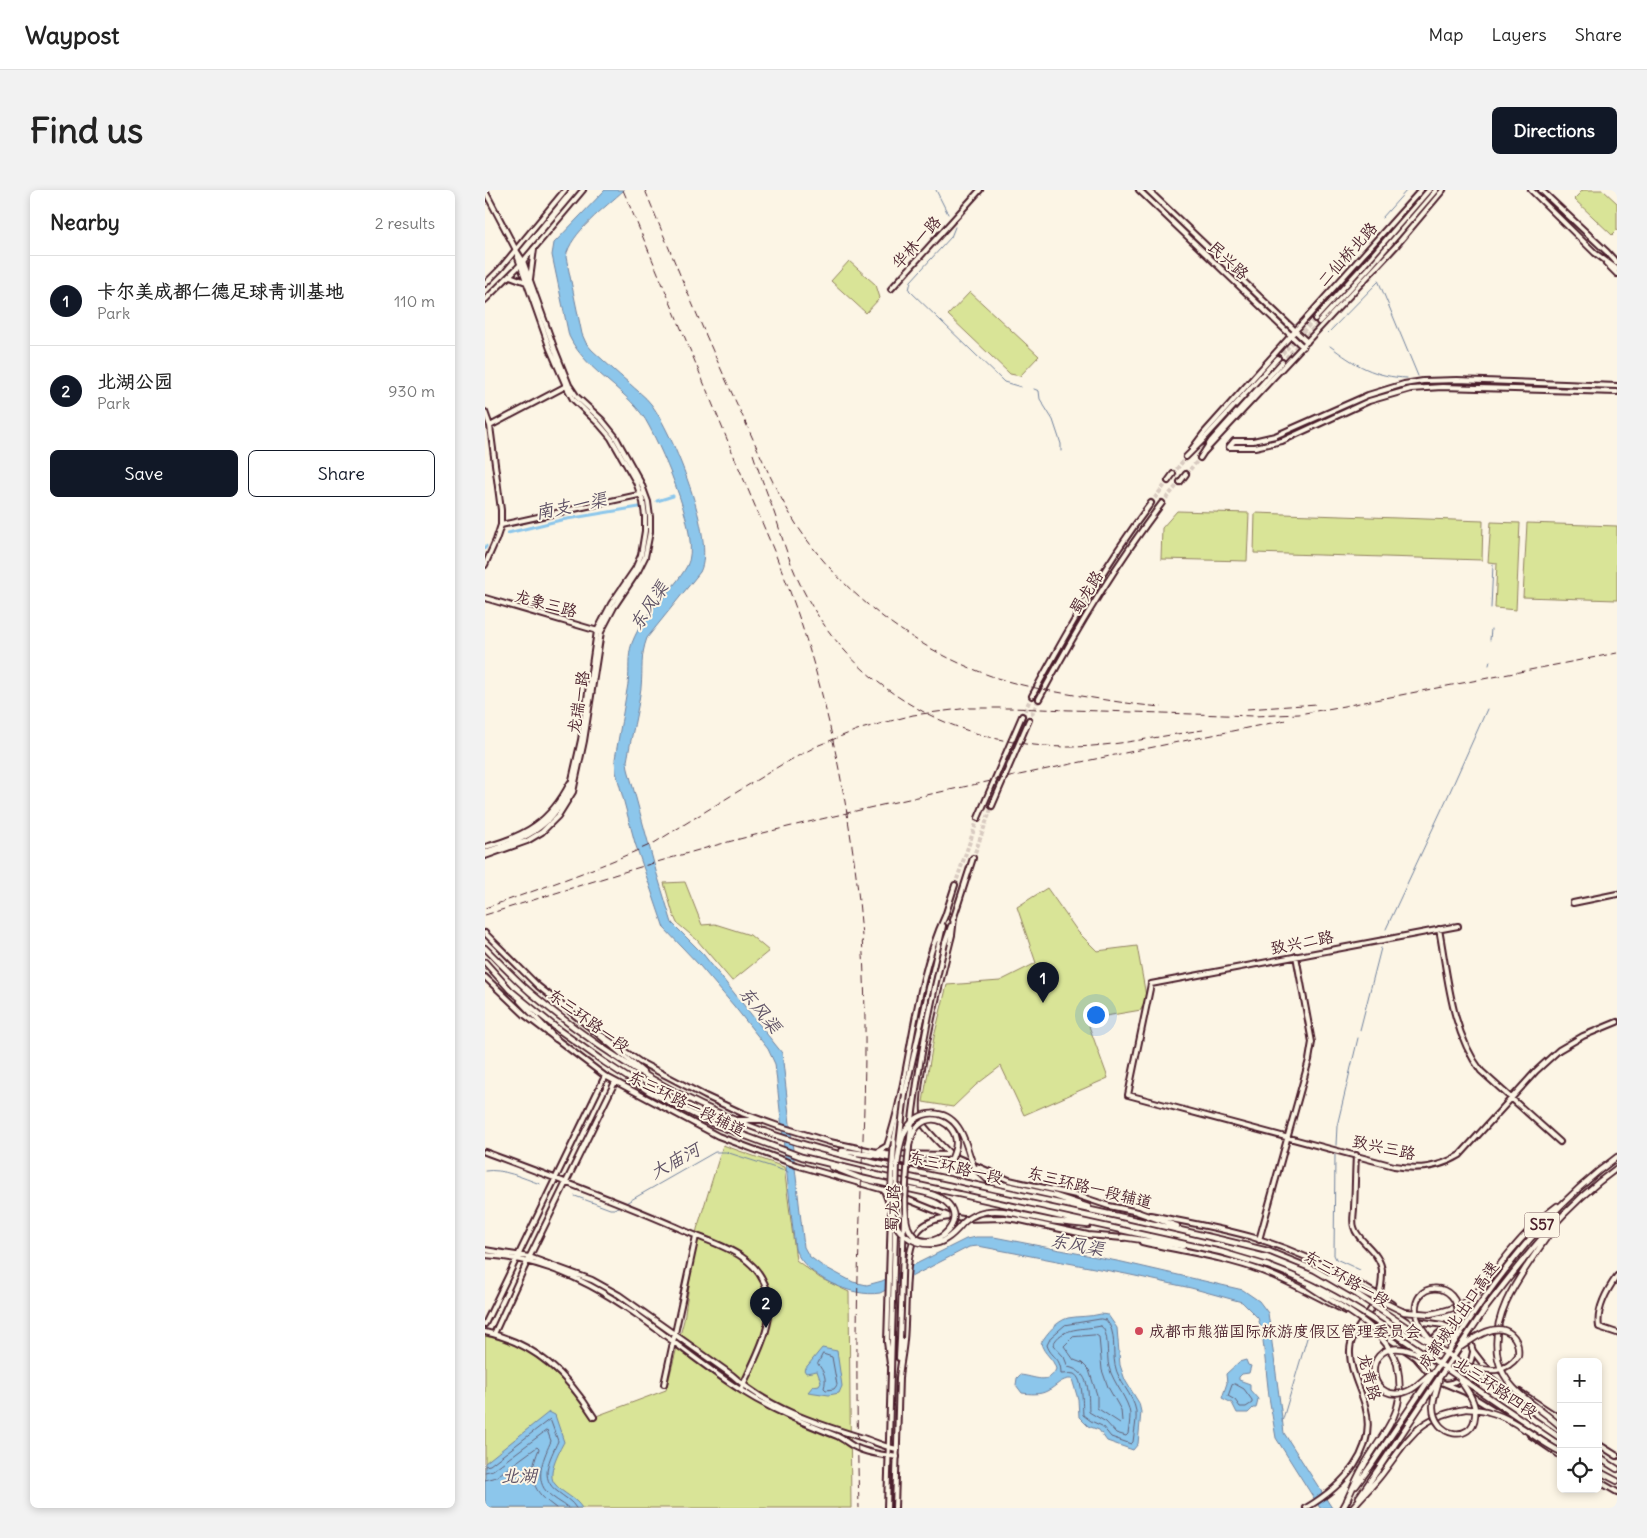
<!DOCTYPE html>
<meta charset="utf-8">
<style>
:root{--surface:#fff;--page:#f2f2f2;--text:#222;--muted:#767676;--line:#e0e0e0;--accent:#111827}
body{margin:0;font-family:Delius,"LXGW WenKai TC",sans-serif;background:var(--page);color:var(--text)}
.controls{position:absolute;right:15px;bottom:15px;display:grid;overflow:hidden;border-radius:8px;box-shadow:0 2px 8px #0003}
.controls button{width:45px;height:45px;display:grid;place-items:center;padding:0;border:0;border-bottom:1px solid var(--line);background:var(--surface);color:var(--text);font:25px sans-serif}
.you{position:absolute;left:610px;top:824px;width:18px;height:18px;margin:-12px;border:4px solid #fff;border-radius:50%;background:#1a73e8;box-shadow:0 0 0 8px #1a73e833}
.badge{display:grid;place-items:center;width:32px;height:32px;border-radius:50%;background:var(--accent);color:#fff;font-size:16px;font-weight:700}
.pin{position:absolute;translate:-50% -41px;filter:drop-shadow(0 1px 2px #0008)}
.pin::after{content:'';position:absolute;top:26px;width:18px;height:15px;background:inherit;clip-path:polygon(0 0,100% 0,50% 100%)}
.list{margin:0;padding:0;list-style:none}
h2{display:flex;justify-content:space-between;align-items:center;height:65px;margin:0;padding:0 20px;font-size:21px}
h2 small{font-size:16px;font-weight:400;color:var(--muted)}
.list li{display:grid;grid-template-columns:32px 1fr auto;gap:15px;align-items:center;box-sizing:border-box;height:90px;padding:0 20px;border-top:1px solid var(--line)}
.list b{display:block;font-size:19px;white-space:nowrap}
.list p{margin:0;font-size:16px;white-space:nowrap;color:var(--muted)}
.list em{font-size:16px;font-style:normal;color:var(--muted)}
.actions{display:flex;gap:10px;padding:15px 20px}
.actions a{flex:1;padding:11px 0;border:1px solid var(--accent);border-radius:8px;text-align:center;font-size:18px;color:var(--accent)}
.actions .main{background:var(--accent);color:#fff}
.icon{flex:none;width:28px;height:28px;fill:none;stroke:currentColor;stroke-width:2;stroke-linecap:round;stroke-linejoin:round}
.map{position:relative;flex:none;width:1132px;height:1318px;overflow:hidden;border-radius:8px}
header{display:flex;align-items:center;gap:30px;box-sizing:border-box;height:70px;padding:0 25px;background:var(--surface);border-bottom:1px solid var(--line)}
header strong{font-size:24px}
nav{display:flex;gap:28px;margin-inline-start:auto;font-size:18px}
.intro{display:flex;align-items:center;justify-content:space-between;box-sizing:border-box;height:120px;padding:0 30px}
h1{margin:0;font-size:35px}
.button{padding:12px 22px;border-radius:8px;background:var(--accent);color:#fff;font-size:18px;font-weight:700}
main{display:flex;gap:30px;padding:0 30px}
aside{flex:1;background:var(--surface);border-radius:8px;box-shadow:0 2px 8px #0003}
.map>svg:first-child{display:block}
</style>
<header>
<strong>Waypost</strong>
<nav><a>Map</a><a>Layers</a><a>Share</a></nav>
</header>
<div class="intro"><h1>Find us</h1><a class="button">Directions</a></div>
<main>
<aside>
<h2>Nearby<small>2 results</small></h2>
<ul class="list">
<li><span class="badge">1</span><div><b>卡尔美成都仁德足球青训基地</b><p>Park</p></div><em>110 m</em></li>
<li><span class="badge">2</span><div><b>北湖公园</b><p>Park</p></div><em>930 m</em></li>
</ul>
<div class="actions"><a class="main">Save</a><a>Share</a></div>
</aside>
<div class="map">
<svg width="1132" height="1318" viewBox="0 0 1132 1318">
<rect width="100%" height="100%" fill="#fcf5e5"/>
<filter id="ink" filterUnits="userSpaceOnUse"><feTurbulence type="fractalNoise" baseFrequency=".02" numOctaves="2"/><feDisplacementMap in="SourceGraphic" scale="10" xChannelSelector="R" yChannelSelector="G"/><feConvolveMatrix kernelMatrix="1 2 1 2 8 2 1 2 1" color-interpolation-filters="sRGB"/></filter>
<g filter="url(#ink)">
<path fill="#d9e497" stroke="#928261" d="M 1098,0 L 1118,0 L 1132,13 L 1132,40 L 1127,45 L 1089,9 Z
M 364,71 L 391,95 L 395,108 L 381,123 L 346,91 Z
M 485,102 L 554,166 L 535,186 L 525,184 L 463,125 Z
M 692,321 L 764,323 L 762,371 L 676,369 L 677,338 Z
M 770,323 L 998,331 L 997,370 L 769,363 Z
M 1006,332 L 1035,333 L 1031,420 L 1010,418 L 1012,373 L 1003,372 Z
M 1042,333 L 1132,336 L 1132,410 L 1038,407 Z
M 200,692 L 217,735 L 230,734 L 265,745 L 284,761 L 247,791 L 212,750 L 192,733 L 188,724 L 179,693 Z
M 562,698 L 593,742 L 612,761 L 652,756 L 661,806 L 656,820 L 615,827 L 604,836 L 623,888 L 539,925 L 516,876 L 491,895 L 468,917 L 438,912 L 449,847 L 462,795 L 515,791 L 551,773 L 532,717 Z
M 238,955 L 299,977 L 311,1070 L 335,1088 L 364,1102 L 366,1318 L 0,1318 L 0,1146 C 48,1156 80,1189 106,1228 L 181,1200 L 199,1130 L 212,1039 Z"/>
<path fill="#8cc6eb" stroke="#72839e" d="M 120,0 L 139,0 C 121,17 85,43 81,67 L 97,144 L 101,153 L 107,160 C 119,171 131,182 144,193 C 151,200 160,206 166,214 C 187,241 232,351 215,382 L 162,448 C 155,467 158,478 156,498 C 153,522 146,547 142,571 L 143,579 L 171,681 L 187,733 L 218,764 L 297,863 L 319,1057 L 324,1066 L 336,1075 L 368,1092 L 382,1095 L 397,1091 L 481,1049 L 491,1047 L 509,1047 L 637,1072 L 758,1100 L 774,1111 L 783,1123 L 799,1243 L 847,1318 L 835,1318 L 791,1248 L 784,1207 L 777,1141 L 773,1128 L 757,1112 L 706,1098 L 641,1084 L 493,1056 L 484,1057 L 395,1103 C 367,1108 320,1086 310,1059 L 290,874 L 283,859 L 249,816 L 215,776 L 179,738 L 150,653 L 131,582 L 130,569 C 134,544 139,519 143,494 C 145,480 142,467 147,453 C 160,419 186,405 202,376 C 217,348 179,264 164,236 C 146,200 102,184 84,146 L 67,65 L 69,53 Z
M 616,1124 L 623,1125 L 632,1138 L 635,1175 L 640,1190 L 654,1213 L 656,1222 L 653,1254 L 648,1260 L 622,1251 L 614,1240 L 603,1236 L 594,1227 L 593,1209 L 587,1189 C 576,1188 571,1197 562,1201 C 555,1205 545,1204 537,1203 L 531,1195 L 532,1188 L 535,1185 C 549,1186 564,1196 571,1179 C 568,1167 559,1165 556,1153 C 562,1143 572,1131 583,1128 C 593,1126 605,1127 616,1124 Z
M 337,1158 L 352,1161 L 357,1196 L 354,1203 L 344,1205 L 323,1202 L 328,1196 L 334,1195 L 336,1192 L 332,1181 L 321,1183 L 319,1180 Z
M 761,1170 L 763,1175 L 766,1176 L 764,1183 L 757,1184 L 754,1187 L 754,1190 L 765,1194 L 765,1200 L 773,1209 L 771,1218 L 768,1218 L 763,1223 L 752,1223 L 747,1213 L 737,1208 L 742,1193 L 741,1184 L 754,1172 Z
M 64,1222 L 70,1225 L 79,1252 C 74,1261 61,1285 70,1294 C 78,1304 90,1307 97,1318 L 0,1318 L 0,1273 Z"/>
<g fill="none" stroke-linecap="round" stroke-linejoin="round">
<path stroke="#646278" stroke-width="1" d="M 616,1129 L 621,1130 C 632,1142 627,1160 630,1175 C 633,1192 648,1204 651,1221 C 652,1230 649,1242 648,1252 L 646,1254 L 626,1247 L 617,1236 L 606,1231 L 598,1225 C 597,1216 599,1189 589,1184 C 585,1183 580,1184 576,1184 C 576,1166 566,1168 562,1155 L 566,1147 L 580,1135 Z
M 616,1136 C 625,1142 621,1166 624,1177 C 628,1193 644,1210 645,1224 C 645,1231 644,1237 643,1244 L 641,1246 L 631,1243 L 621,1232 L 604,1222 C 603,1203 606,1182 583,1177 L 579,1167 L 568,1155 C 576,1136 599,1140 616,1136 Z
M 611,1145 L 614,1147 L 617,1180 L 623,1197 L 636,1220 L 637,1231 L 635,1233 L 612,1218 L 612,1205 L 604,1180 L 597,1173 L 589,1170 L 579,1156 L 588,1147 Z
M 338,1164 L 347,1167 L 352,1195 L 349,1199 L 341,1200 L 339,1198 C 342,1188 339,1182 333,1174 Z
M 750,1194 L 759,1199 L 767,1210 L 767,1213 L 761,1217 L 755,1217 L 750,1210 L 743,1206 L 747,1195 Z
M 0,1276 L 5,1275 L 65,1229 L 73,1251 C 65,1269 53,1288 73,1302 C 79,1307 87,1311 91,1318
M 0,1282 L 8,1280 L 62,1240 L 66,1251 C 60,1265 49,1287 61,1301 C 67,1308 77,1313 84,1318
M 0,1290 L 11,1287 L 52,1257 L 54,1259 C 42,1288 47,1301 71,1318"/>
<path stroke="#72839e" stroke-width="1" d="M 451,0 L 463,24
M 897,28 L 922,0
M 470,37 L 466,47 L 426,91 L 424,100 L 519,192 L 536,197
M 879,52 L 878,50 L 882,46
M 893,90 L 933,186
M 843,143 L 893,92
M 845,156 C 870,175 890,187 922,188
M 549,199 L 554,201 L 555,209 L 568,230 L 576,254 L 576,261
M 1006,418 L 1008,374
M 1005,450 L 1006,439
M 1004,475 L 1005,471
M 901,739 L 963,606 L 1002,519
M 875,840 L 896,758
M 851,955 L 852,936 L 873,848
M 850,965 L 849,1065 L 851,1069 L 875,1080
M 0,981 C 17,978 38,988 55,994
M 90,1006 L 125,1019 L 129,1019 L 135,1016
M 139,1014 L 230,962 L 241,962 L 303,982
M 797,1232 L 825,1138 L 847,1137"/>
<path stroke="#8cc6eb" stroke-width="3" d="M 172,311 L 188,306
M 23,343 L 76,330 L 154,317
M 0,358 L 1,356"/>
<path stroke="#d8cac0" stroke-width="4" stroke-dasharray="4 2" stroke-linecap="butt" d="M 793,168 L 830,129
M 797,172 L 834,132
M 688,284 L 701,267
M 701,284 L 715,268
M 666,313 L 683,291
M 677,313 L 695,292
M 537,526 L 547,506
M 544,530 L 554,509
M 488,668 L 507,616
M 470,695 L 493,628"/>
<defs>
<path id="secondary" d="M 654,0 L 818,157
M 663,0 L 822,152
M 1046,0 L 1110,63 L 1132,79
M 1056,0 L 1122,62 L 1132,73
M 0,1 L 31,60 L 38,71 L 70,160 L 84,195 L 92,207 L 117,230 L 130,246 L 156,293 L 163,312 L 165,327 L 165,342 L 160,367 L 153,381 L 129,417 L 116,442 L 99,551 L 88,602 L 73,626 L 57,642 L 42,651 L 0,666
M 32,65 L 65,159 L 81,196 L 88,209 L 114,234 L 126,248 L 151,292 L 158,312 L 160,326 L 160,341 L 156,365 L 150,379 L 126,414 L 112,441 L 96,550 L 84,603
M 1121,73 L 1132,84
M 25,86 L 41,92
M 45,89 L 49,59
M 406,99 L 495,0
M 0,222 L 5,236 L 16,320 L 16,335 L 11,350 L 0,375
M 5,236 L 83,195
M 744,257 L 749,251 L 768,251 L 790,246 L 883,205 L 919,194 L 938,191 L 972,190 L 1132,196
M 744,257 L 770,257 L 797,251 L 884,211 L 926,199 L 957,197 L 1132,202
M 707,259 L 719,243 L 936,0
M 720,261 L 911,56 L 958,0
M 16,335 L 158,304
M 0,408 L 113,441
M 0,657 C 41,646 65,632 85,593
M 0,662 C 39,650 64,639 84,601
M 1088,713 L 1132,704
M 973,736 L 666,794 L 643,905 L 909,976 C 933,980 954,978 975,965 L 1051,881 L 1074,860 L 1098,846 L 1132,832
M 954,739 C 963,787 966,841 996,881 L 1075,952
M 0,743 L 53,796 L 102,835
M 0,787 L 41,826 L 120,886 L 233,946 L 311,975 L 399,1000 L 466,1027 L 478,1029 L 520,1028 L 535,1030 L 603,1045 L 638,1048
M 116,845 L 155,872 L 220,906 L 257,923 L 293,936 L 345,952 L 401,964 L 466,965 L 524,990 L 591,1005 L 624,1016 L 653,1022
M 0,962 C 67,987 133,1011 198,1040 C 217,1049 240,1055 257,1067 C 269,1075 278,1087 282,1100 C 292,1132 270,1168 257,1197
M 665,1025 C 700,1032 736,1038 770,1048 C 819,1063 864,1086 907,1114
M 774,1050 L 824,870 L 827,852 L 811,766
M 657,1052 C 697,1061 739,1067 777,1081 C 806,1092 833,1107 860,1121
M 0,1060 L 44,1067 L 107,1090 L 134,1105 L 247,1185 C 283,1218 329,1233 375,1247 C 388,1251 399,1257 412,1259
M 0,1065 C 110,1072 171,1146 257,1201 C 287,1220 319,1233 352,1246 C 358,1249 363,1253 368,1256 C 381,1263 398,1265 412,1267
M 1132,1086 C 1122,1100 1111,1119 1114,1137 L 1132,1143
M 917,1121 L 932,1131 L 958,1135 L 968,1139 L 984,1149 L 988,1161 L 998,1174 L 1023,1194
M 0,1134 L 120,886
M 888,1137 L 930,1167 L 949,1189 L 980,1202 L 1017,1225
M 0,1142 C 50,1153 83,1185 109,1227
M 9,1144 L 42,1072 L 130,892
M 939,1177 C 939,1166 946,1149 954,1143 C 958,1140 962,1140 966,1140
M 179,1194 L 211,1046
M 961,1194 C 978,1192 985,1178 988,1162
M 1035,1202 L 1076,1229
M 1045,1245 L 1076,1266
M 1113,1254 L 1132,1266
M 1113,1291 L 1132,1302
M 821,1318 C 858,1296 893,1261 880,1215 C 875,1198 864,1178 865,1160 C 866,1140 885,1125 893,1107 C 896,1101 897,1088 897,1081 C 896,1062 872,1051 869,1037 C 867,1031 869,1023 869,1018 C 870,1000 870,983 871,965"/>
<path id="primary" d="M 0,94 L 15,79 L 80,0
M 0,110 L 35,75 L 98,0
M 830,129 L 879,75 L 944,0
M 834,132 L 884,78 L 951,0
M 701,267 L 718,250 L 793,168
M 715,268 L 726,251 L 797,172
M 683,291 L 688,284
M 695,292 L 701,284
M 547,506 C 583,440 620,374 666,313
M 554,509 C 591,440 630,375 677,313
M 507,616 L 544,530
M 493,628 L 537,526
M 460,726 L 470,695
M 468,730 L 488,668
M 460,753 L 466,736
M 35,811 L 71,849
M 101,834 L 158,882
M 420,904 L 458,736
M 253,930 L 276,930
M 392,962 L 402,956 C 427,882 427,797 460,726
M 466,965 C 457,955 442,942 435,930 C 424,911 460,773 467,745 L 469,728
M 399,1000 L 405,1016
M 414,1168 L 415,1149
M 405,1174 L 402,1152 L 406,1023
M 414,1188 C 415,1175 418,1163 419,1150 C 422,1123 418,1059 434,1040 C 442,1031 454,1028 466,1027
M 402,1318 L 411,1009
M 410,1318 L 414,1188"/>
<path id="highway" d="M 0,758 C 15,773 30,789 46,803 C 111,858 186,906 265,936 C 332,962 403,976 473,991 C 576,1014 680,1035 783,1061
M 0,772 L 25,800 L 74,840 L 119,872 L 165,902 L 226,933 L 317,967 L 424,993 L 736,1062 L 783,1076
M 409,952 L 417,915
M 357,961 L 395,966 L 432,974
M 347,977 L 375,988 L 438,1002
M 489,977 L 502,989 L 511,993 L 570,1006 L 603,1017
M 652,1022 L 692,1036
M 528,1023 L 566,1031 L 603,1035
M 637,1047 L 698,1056
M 995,1114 C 1034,1059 1077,1007 1132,967
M 1000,1119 C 1039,1068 1079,1016 1132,978
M 945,1124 C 956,1122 965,1120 975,1115 C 996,1103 1010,1080 1025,1062 C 1039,1045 1054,1029 1072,1016
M 1013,1169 C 1003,1121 1041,1079 1066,1041
M 997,1187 L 1076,1241
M 990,1198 L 1076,1256
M 1113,1267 L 1132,1279
M 1113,1281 L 1132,1291
M 871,1296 L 885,1277
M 874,1307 L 892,1281
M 862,1310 C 868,1298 873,1284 881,1272 C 903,1235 922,1222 912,1174
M 858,1318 L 863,1309
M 867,1318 C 878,1305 891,1293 900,1280 C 927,1244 934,1227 981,1219"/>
</defs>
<use href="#secondary" stroke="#4a1f2b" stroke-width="8"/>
<use href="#primary" stroke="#4a1f2b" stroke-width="8"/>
<use href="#highway" stroke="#4a1f2b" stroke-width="8"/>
<use href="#secondary" stroke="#fcf5e5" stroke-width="4"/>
<use href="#primary" stroke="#fcf5e5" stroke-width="4"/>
<use href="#highway" stroke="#fcf5e5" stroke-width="4.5"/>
<path stroke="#4a1f2b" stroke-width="1" stroke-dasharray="8 4" stroke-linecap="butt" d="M 138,0 C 176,90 214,181 251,271 C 273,324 297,376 315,430 C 340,505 357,584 368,663 C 389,802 377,945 373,1086 C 371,1163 372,1241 374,1318
M 160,0 C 189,71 219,143 251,212 C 271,254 288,298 313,337 C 359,406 431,460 509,487 C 539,497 571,502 602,507 C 627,511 652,515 677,517
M 268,264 C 275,286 284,307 291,328 C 298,351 305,374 316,396 C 367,499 469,556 583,557 C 627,557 674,546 718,540
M 762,519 L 832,514
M 0,718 C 58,698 114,678 169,653 L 296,575 L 334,555 L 372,540 L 428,525 L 484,518 L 525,518 L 769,526 L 814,524 L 859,516 L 1132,463
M 0,725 C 91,697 182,667 274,644 C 449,601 625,566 801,530"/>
<defs>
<path id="primary-bridge" d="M 414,954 L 420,904
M 411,1009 L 412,973
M 420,1012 C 424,924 439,839 460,753
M 415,1149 L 419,1026"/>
<path id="highway-bridge" d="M 409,952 C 408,972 403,1015 410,1032 C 413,1042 423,1049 432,1052 C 442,1055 453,1055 461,1049 C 468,1045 473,1039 478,1033 C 492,1019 510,1019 528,1023
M 423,958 C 425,951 427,943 432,937 C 446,921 471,933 471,953 C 471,958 469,963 467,968 C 456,977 445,977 432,974
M 412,975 C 414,963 415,947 422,938 C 435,919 460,919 473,937 C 481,948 483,964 489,977
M 420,1009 C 420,1018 420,1029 423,1037 C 440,1078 507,1018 438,1002
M 783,1061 L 830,1080 L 873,1105 L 997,1187
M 783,1076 C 858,1103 924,1154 990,1198
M 847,1087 L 919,1122 L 945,1124
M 824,1096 C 856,1118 898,1135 912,1174
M 949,1154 C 943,1146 935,1138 932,1128 C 922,1090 976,1087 973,1129 C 973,1136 970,1144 968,1151
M 976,1157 C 989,1148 1011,1131 1026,1144 C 1033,1150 1034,1158 1033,1166 C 1018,1186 1002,1180 981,1176
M 939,1166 C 932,1164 925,1160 917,1159 C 873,1153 884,1222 927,1199 C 933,1195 939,1189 945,1184
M 1013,1169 C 1020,1202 1053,1215 1076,1237
M 954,1190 C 952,1199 948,1208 948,1217 C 949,1248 988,1253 990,1226 C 992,1213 982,1200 975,1190
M 981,1219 C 988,1220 997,1219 1004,1222 C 1031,1229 1051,1250 1076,1262
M 885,1277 L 995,1114
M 892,1281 L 1000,1119"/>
</defs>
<use href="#primary-bridge" stroke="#4a1f2b" stroke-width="8" stroke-linecap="butt"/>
<use href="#highway-bridge" stroke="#4a1f2b" stroke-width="8" stroke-linecap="butt"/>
<use href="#primary-bridge" stroke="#fcf5e5" stroke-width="4"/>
<use href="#highway-bridge" stroke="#fcf5e5" stroke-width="4.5"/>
</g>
</g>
<circle fill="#d1495b" stroke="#fcf5e5" stroke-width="2" cx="654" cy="1141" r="5"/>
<g text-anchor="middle" stroke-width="4" stroke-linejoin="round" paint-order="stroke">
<rect fill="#fcf5e5" stroke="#7f5f63" stroke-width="1" x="1039.5" y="1022.5" width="35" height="25" rx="4"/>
<g font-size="15" font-weight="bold" fill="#4a1f2b">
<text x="1057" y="1040">S57</text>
</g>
<g font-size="16" fill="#4a1f2b" stroke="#fcf5e5">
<text transform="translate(431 52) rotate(-48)" y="6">华林一路</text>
<text transform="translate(862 64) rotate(-48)" y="6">二仙桥北路</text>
<text transform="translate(744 70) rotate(43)" y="6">民兴路</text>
<text transform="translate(601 402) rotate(-58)" y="6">蜀龙路</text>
<text transform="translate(61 413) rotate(15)" y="6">龙象三路</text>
<text transform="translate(93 512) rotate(-81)" y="6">龙瑞一路</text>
<text transform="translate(817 752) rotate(-11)" y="6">致兴二路</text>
<text transform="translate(104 830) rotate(36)" y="6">东三环路一段</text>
<text transform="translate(202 913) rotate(26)" y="6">东三环路一段辅道</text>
<text transform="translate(899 957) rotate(12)" y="6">致兴三路</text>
<text transform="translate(471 977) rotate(13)" y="6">东三环路一段</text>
<text transform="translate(605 997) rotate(14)" y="6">东三环路一段辅道</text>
<text transform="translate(407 1018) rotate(-87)" y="6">蜀龙路</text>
<text transform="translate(862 1088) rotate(30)" y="6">东三环路一段</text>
<text transform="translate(973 1125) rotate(-55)" y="6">成都城北出口高速</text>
<text transform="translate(885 1187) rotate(75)" y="6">龙青路</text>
<text transform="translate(1011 1197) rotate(34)" y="6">北三环路四段</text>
</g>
<g font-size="16" fill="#4a1f2b" stroke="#fcf5e5" text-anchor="start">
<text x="664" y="1147">成都市熊猫国际旅游度假区管理委员会</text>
</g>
<g font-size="18" font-style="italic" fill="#5e5165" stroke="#fcf5e5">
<text transform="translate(86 316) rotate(-11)" y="6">南支一渠</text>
<text transform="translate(164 416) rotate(-56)" y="6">东风渠</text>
<text transform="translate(275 820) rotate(51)" y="6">东风渠</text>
<text transform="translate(190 971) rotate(-29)" y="6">大庙河</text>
<text transform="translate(592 1055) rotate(11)" y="6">东风渠</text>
<text x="34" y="1292">北湖</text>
</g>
</g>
</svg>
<div class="controls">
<button>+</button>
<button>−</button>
<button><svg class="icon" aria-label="locate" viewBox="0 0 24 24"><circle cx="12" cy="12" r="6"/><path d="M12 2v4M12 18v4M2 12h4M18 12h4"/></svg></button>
</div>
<div class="you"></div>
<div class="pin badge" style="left:558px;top:813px">1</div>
<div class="pin badge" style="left:281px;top:1138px">2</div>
</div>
</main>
